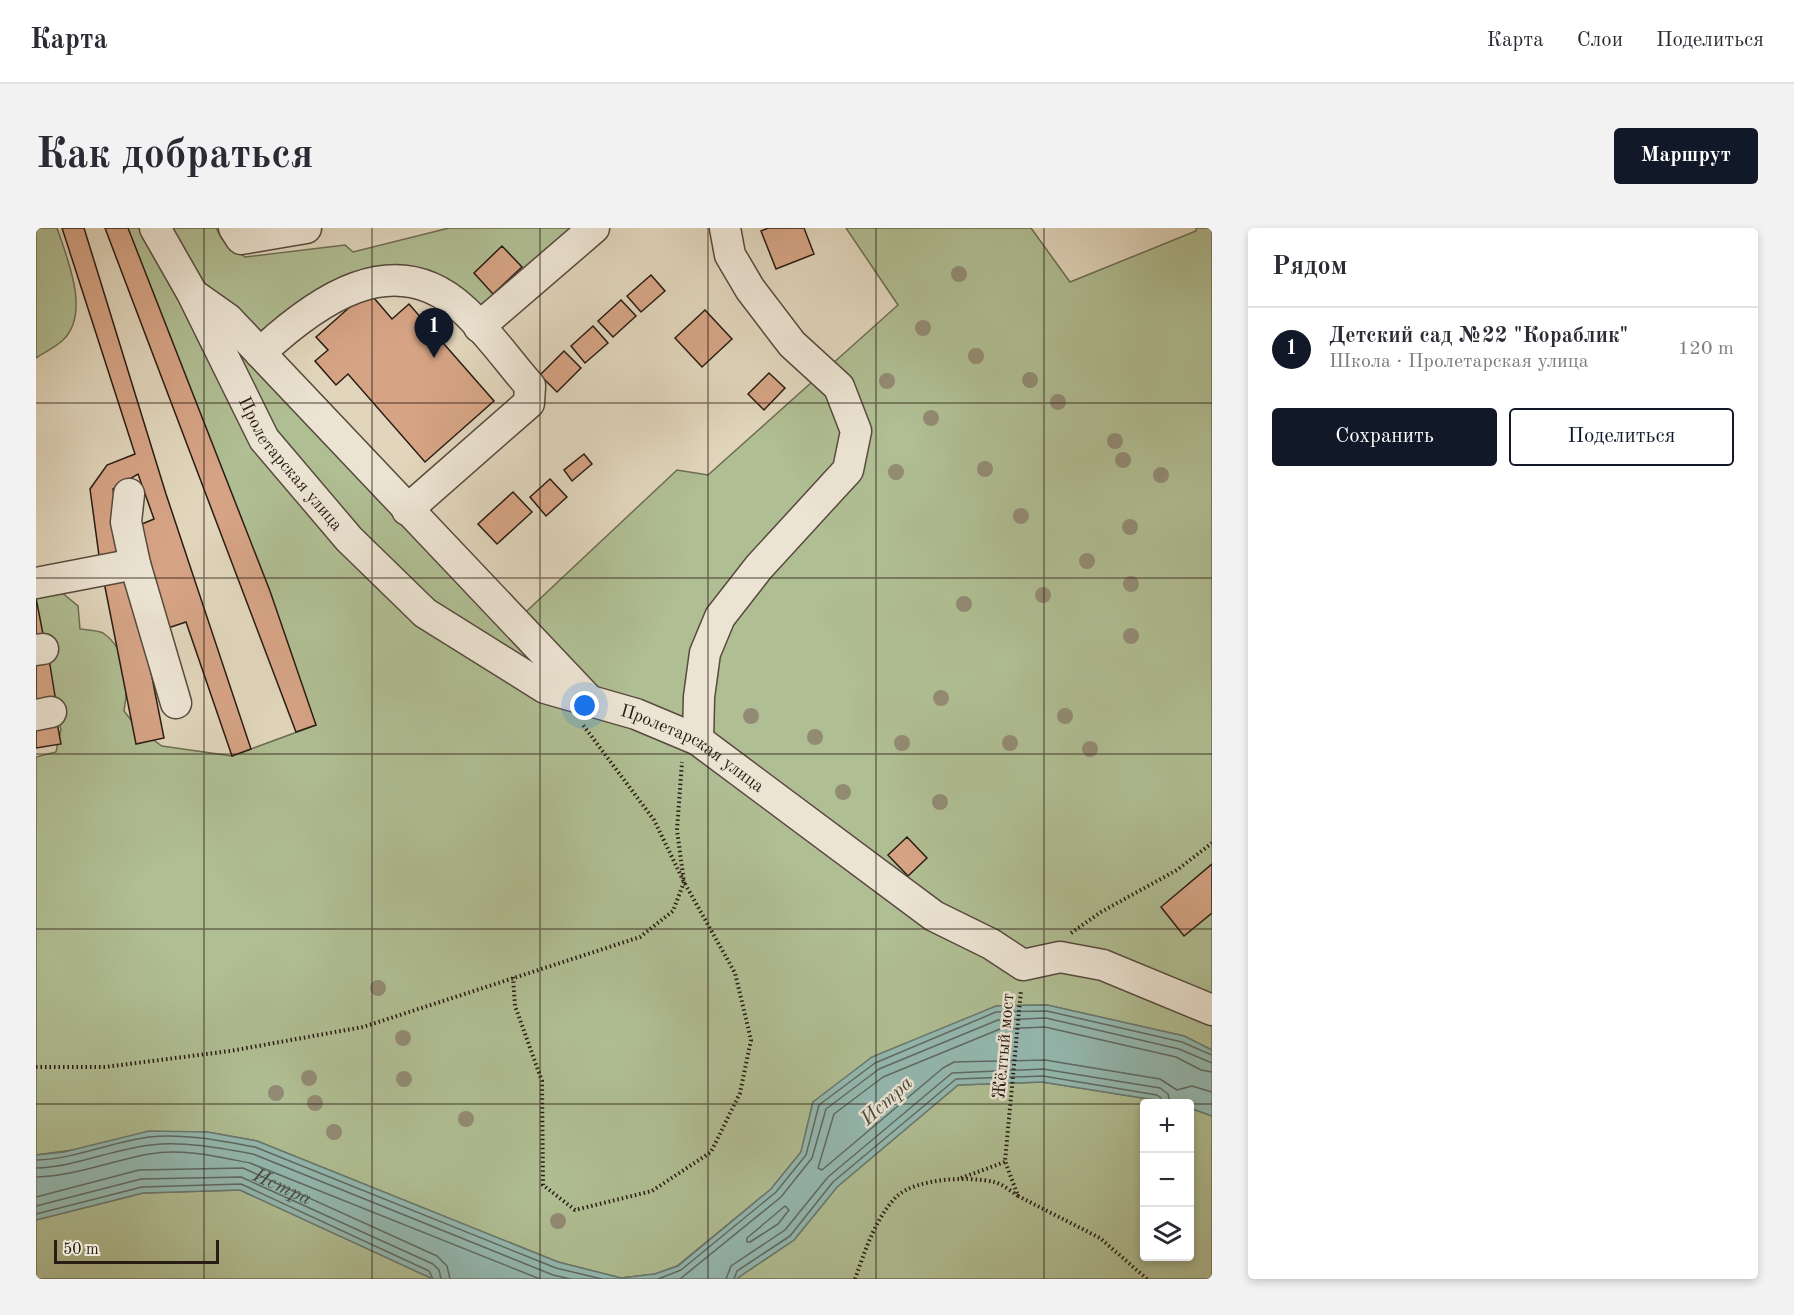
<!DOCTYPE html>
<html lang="ru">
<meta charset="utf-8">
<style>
:root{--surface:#fff;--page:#f2f2f3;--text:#2b2b33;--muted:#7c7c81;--line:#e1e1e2;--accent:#111827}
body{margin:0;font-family:"Old Standard TT",serif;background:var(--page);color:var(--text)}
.controls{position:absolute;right:18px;bottom:18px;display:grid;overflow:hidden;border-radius:6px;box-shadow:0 3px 9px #0003}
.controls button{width:54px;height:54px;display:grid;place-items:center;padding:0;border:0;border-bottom:2px solid var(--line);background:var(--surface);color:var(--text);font:30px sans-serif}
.scale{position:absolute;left:18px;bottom:15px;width:165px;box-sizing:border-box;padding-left:6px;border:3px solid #291c14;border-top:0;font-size:16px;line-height:21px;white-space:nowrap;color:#291c14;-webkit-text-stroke:4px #ece4d3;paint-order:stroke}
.you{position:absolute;left:549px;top:478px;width:21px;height:21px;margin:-15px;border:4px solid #fff;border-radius:50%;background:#1a73e8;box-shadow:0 0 0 9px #1a73e833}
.badge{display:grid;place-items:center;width:39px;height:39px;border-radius:50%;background:var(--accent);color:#fff;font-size:20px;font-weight:700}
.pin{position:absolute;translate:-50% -50px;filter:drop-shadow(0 2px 3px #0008)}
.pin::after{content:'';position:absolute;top:32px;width:21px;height:18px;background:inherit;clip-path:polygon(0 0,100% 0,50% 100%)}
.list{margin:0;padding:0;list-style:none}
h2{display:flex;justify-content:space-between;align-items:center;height:78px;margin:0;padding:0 24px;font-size:26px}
h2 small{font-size:20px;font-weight:400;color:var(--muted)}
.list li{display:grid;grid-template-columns:39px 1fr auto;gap:18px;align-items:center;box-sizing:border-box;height:84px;padding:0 24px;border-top:2px solid var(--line)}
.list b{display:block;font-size:22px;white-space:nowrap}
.list p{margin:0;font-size:20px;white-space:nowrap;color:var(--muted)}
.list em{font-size:20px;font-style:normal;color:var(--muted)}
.actions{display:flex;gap:12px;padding:18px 24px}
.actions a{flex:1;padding:14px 0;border:2px solid var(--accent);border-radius:6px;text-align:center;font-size:21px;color:var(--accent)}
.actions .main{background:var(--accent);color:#fff}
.icon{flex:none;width:33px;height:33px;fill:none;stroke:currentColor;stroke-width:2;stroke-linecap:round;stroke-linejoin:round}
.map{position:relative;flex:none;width:1176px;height:1051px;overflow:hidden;border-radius:6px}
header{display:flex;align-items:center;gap:36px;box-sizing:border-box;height:84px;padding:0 30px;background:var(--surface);border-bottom:2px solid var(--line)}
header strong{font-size:28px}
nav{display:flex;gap:33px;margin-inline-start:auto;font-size:21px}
.intro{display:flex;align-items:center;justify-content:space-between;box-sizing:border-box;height:144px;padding:0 36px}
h1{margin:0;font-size:42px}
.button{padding:15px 27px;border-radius:6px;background:var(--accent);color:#fff;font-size:21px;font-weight:700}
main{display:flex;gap:36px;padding:0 36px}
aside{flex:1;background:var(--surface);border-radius:6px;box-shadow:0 3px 9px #0003}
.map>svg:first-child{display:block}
</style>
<header>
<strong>Карта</strong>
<nav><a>Карта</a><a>Слои</a><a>Поделиться</a></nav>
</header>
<div class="intro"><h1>Как добраться</h1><a class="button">Маршрут</a></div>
<main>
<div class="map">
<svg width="1176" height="1051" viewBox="0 0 1176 1051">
<rect width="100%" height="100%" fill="#e1d6bc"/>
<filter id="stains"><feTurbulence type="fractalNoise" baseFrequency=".00333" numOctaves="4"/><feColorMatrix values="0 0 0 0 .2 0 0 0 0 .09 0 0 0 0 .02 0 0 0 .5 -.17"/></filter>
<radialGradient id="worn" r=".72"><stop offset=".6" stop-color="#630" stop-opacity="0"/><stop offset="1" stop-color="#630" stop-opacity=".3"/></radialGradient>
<path fill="#b0be93" stroke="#6c6d54" stroke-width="1.5" d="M 0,0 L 21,0 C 31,30 55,85 27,112 C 20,119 9,124 0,130 Z
M 91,0 L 180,0 L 186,11 L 209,29 L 309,17 L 317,24 L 413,0 L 550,0 L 437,85 L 368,43 L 221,107 L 186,97 L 370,300 L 478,395 L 641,242 L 672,247 L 862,77 L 810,0 L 995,0 L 1034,54 L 1160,3 L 1160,0 L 1176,0 L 1176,822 L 1148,808 L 1011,777 L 960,778 L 777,874 L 765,924 L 735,961 L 641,1038 L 619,1046 L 585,1050 L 522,1034 L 221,913 L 171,904 L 0,927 L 0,529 L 20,524 L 25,501 L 17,480 L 0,394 L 0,369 L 25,364 L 42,378 L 44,401 C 50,402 61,402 67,405 C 92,422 93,457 88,483 L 102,501 L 126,518 L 196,528 L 280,497 Z
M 1006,854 L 1138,875 L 1108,876 L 1108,1028 L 1154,1028 L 1154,880 L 1176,888 L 1176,1051 L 700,1051 L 758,1012 L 801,959 L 922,857 Z
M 204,962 L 397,1051 L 0,1051 L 0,992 L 107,965 Z"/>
<path fill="#94b9b1" stroke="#697a72" stroke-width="1.5" d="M 1011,777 L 1148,808 L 1176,822 L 1176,888 L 1154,880 L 1154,876 L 1138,875 L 1006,854 L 922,857 L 801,959 L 758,1012 L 700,1051 L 397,1051 L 204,962 L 107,965 L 0,992 L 0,927 L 28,924 L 113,903 L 171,904 L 221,913 L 522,1034 L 585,1050 L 619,1046 L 642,1038 L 735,961 L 765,924 L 777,874 L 836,829 L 960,778 Z"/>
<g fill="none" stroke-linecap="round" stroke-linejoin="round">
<g stroke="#5e6a62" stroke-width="1.5">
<path d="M 1176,844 L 1165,842 L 1140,829 L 1009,799 L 964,801 L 847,849 L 798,886 L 782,940 L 786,942 L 907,840 L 918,834 L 1009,832 L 1124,851 L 1141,862 L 1156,858 L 1176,864"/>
<path d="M 0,932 C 39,931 75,914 113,909 C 148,905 185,913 219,919 L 520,1040 L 566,1051"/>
<path d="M 0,940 C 40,939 76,921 115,917 C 148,913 184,920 217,926 L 517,1047 L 534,1051"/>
<path d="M 0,949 C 39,948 75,933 113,926 C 146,920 183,929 214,935 L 504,1051"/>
<path id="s1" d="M 0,969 L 103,942 L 207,940 L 401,1028 L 411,1038 L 414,1051"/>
<path d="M 0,978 L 105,951 L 205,949 L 397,1036 L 403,1042 L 405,1051"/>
<path d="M 749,978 L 753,982 L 742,996 L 714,1014 L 711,1014 L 711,1010 Z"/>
<path d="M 0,986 L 106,959 L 205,956 L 393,1043 L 397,1051"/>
<path d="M 622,1051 L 645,1042 L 740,964 L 770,927 L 783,877 L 839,835 L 960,784 L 1011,783 L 1146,814 L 1176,827"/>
<path d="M 644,1051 L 745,969 L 776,930 L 790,881 L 843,841 L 962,792 L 1010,790 L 1143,821 L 1176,835"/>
<path d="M 690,1051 L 695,1038 L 749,1002 L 792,949 L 916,845 L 1007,841 L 1124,860 L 1132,866 L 1134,876"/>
<path d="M 698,1051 L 701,1043 L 754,1008 L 797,954 L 920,851 L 1007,848 L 1121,867 L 1125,870 L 1126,876"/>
</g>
</g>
<path fill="#d6a485" stroke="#291c14" stroke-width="1.5" d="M 26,0 L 48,0 L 130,266 L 215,521 L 196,528 L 150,394 L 129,401 L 101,298 L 118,291 L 102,246 L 77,261 L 86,330 L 64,335 L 54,261 L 71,237 L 99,226 Z
M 69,0 L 92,0 L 234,363 L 280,497 L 260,504 Z
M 732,0 L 768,0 L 778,26 L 740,41 L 725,3 Z
M 466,18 L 486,39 L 457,66 L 438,45 Z
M 615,47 L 629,63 L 605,84 L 591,68 Z
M 332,63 L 356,91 L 373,76 L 458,173 L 389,234 L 312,146 L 300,157 L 279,133 L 292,122 L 280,109 Z
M 585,72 L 600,88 L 577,109 L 562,93 Z
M 669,82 L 696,111 L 666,139 L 639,110 Z
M 557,98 L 572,115 L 549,135 L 535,118 Z
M 528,123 L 545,140 L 521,164 L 504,147 Z
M 733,145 L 749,160 L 728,182 L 712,166 Z
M 548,226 L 556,236 L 536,253 L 528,242 Z
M 514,251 L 531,269 L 510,288 L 494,269 Z
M 477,264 L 496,284 L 461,316 L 442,296 Z
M 96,348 L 128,510 L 100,516 L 68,354 Z
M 0,370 L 7,406 L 0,408 Z
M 13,431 L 20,474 L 0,477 L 0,433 Z
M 21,494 L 25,516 L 0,520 L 0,498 Z
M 871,609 L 891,630 L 872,648 L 852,627 Z
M 1176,636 L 1176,685 L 1148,708 L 1125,679 Z"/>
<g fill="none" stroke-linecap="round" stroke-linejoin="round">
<defs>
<g id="minor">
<path id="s2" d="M 119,0 L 156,65 L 228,211 L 313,311 L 389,385 L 509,460 L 600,486 L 662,512 L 898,688 L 955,716 L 987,737 L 1024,729 L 1067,737 L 1176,782"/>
<path d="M 198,0 L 205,11 L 270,0"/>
<path d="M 158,67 L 192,91 L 553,472"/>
<path d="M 443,99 L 558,0"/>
<path d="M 224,125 C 279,74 357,16 428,82 C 452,104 472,133 494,158 L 493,175 L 371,282"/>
<path d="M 99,336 L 140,475"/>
<path d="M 0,355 L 99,336 L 90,294 L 93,266"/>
<path d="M 0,422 L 7,421"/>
<path d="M 0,487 L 15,484"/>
<path d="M 662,512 L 663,469 L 669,425 L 684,389 L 723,339 L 812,242 L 820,203 L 803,159 L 756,116 L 714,61 L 694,27 L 689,0"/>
</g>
</defs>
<use href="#minor" stroke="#574a3e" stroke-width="33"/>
<path stroke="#291c14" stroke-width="4" stroke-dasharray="1.5 3" stroke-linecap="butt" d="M 1035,705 L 1065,684 L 1141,642 L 1176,615
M 477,749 L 479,778 L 506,853 L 507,957 L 539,982 L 616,963 L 675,924 L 704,865 L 715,812 L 699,745 L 648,654 L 618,592 L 547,497
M 0,839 L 69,839 L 194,823 L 327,799 L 604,709 L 637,683 L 648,654 L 641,602 L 646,534
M 925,950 L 969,934
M 982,968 L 1064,1010 L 1111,1051
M 819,1051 C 829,1023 839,991 860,969 C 880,950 932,948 958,954 C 966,956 975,963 982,968 L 969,933 L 985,762"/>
<use href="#minor" stroke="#ece4d3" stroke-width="30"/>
</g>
<g fill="#928b74">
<circle cx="923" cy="46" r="8"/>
<circle cx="887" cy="100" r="8"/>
<circle cx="940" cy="128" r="8"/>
<circle cx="994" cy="152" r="8"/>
<circle cx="851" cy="153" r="8"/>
<circle cx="1022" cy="174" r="8"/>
<circle cx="895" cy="190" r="8"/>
<circle cx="1079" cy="213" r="8"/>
<circle cx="1087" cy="232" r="8"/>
<circle cx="949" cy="241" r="8"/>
<circle cx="860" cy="244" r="8"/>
<circle cx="1125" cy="247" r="8"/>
<circle cx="985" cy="288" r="8"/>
<circle cx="1094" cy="299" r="8"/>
<circle cx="1051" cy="333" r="8"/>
<circle cx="1095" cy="356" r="8"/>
<circle cx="1007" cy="367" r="8"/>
<circle cx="928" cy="376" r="8"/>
<circle cx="1095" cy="408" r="8"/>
<circle cx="905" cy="470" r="8"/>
<circle cx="715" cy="488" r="8"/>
<circle cx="1029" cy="488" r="8"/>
<circle cx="779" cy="509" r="8"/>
<circle cx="866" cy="515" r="8"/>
<circle cx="974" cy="515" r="8"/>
<circle cx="1054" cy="521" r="8"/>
<circle cx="807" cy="564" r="8"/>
<circle cx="904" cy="574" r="8"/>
<circle cx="342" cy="760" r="8"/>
<circle cx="367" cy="810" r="8"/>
<circle cx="273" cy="850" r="8"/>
<circle cx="368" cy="851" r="8"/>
<circle cx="240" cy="865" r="8"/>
<circle cx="279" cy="875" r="8"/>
<circle cx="430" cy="891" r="8"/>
<circle cx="298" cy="904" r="8"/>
<circle cx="522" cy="993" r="8"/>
</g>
<path fill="none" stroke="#291c14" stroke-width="1.5" stroke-opacity="0.55" d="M 168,0 L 168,1051M 336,0 L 336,1051M 504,0 L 504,1051M 672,0 L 672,1051M 840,0 L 840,1051M 1008,0 L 1008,1051M 0,175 L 1176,175M 0,350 L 1176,350M 0,526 L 1176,526M 0,701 L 1176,701M 0,876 L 1108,876M 1154,876 L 1176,876"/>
<g text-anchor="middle" stroke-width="5" stroke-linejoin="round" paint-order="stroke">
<g font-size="18" fill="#291c14" stroke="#ece4d3">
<text dy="6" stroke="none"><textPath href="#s2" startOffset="273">Пролетарская улица</textPath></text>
<text dy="6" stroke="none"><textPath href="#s2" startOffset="777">Пролетарская улица</textPath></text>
<text transform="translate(967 818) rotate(-85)" y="6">Жёлтый мост</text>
</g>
<g font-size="20" font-style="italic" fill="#494b43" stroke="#ece4d3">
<text transform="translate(850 872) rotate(-42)" y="7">Истра</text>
<text dy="7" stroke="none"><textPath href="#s1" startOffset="254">Истра</textPath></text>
</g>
</g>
<rect width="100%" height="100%" filter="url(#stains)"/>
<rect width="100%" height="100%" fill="url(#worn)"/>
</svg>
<div class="controls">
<button>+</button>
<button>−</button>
<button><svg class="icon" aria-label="layers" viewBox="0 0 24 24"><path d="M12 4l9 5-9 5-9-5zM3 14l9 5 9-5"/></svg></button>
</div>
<div class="scale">50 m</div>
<div class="you"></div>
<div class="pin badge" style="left:398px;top:130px">1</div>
</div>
<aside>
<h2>Рядом<small></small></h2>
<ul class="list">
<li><span class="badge">1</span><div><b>Детский сад №22 &quot;Кораблик&quot;</b><p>Школа · Пролетарская улица</p></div><em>120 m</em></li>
</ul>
<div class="actions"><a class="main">Сохранить</a><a>Поделиться</a></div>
</aside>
</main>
